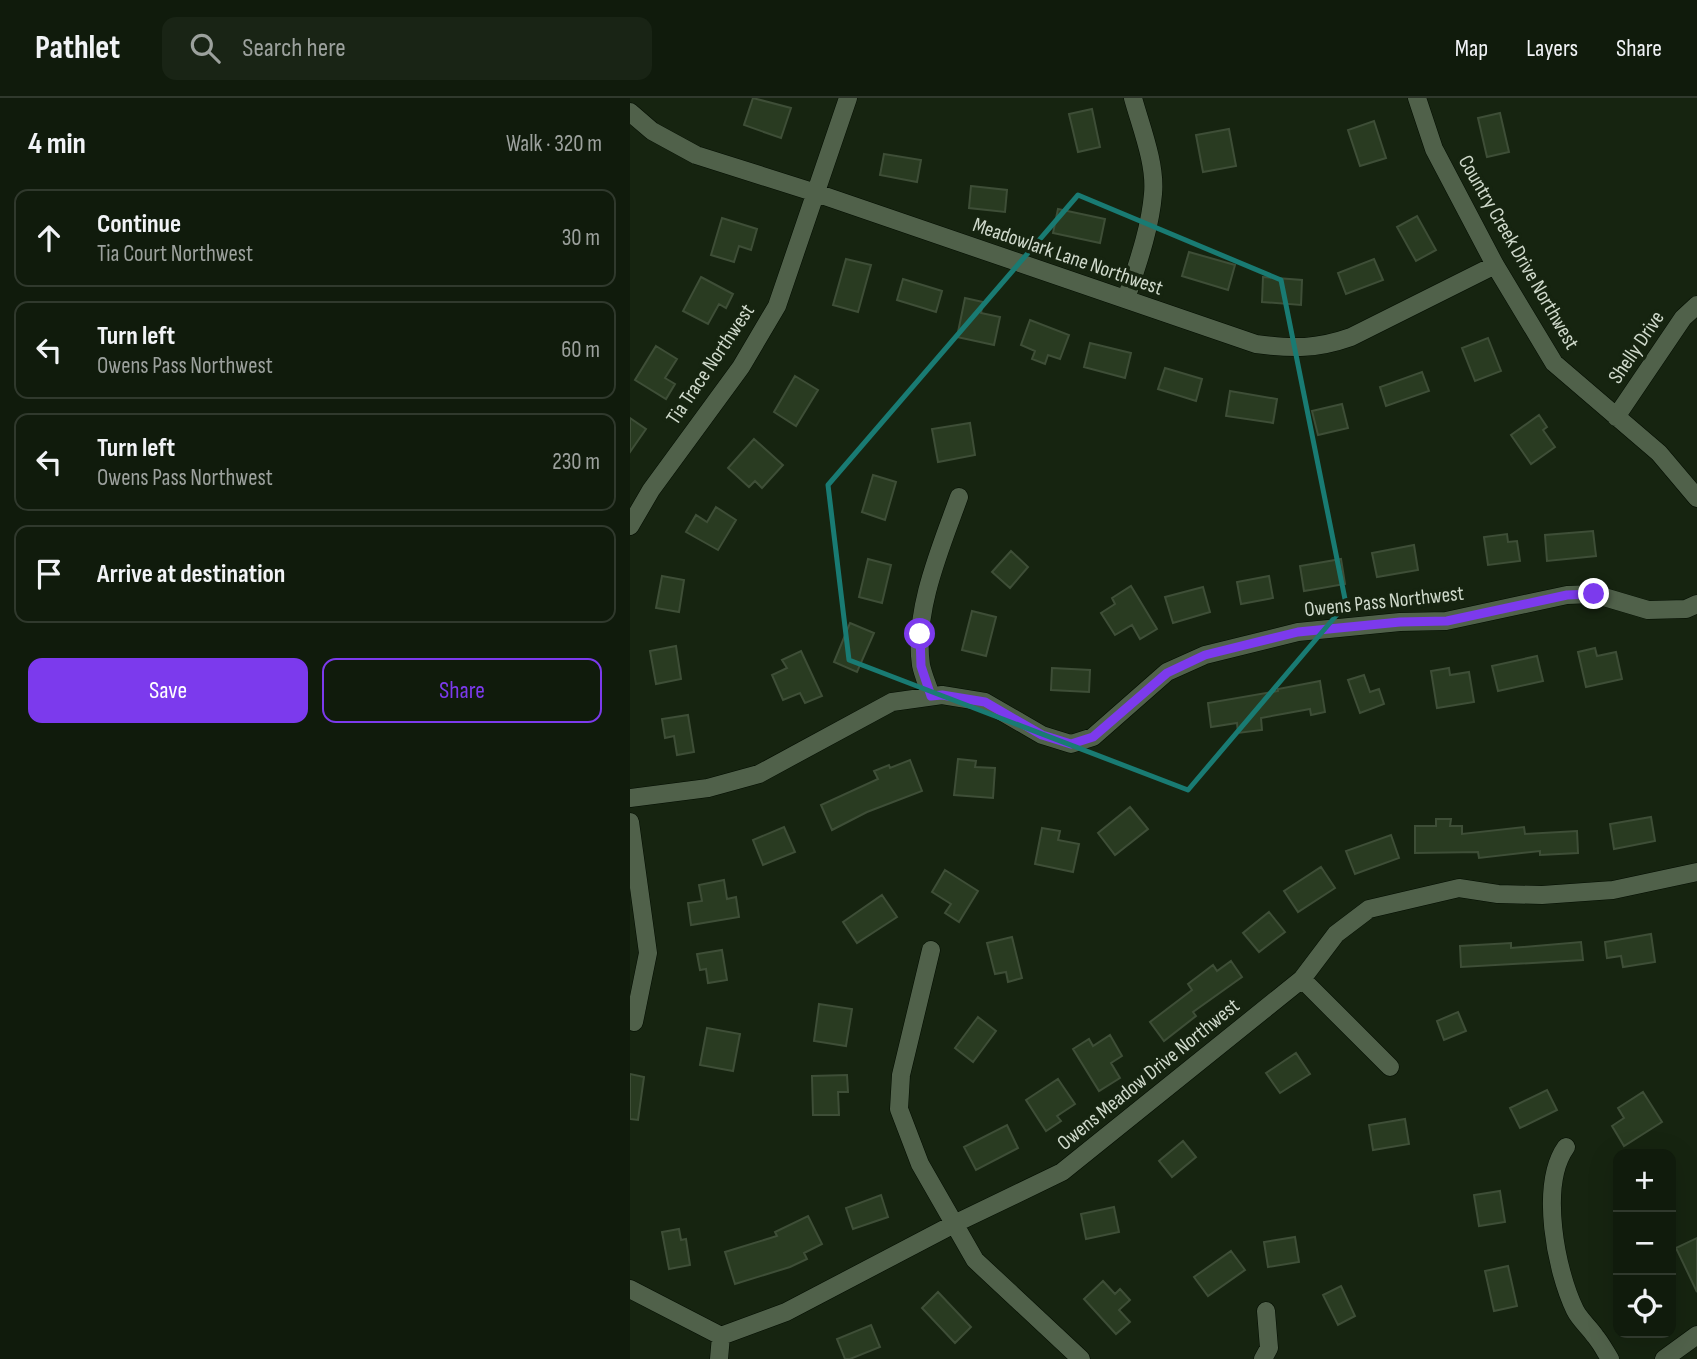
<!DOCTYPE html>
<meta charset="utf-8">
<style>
:root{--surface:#101b0c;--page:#192415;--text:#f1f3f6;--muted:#9ca19d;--line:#30392d;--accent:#7c3aed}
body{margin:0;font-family:"Sofia Sans Condensed",sans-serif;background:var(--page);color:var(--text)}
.controls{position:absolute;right:21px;bottom:21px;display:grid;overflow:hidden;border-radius:14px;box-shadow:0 7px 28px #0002}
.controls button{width:63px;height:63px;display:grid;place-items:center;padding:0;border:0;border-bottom:2px solid var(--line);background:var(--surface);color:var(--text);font:35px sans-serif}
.stop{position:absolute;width:21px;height:21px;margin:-16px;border:5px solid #7c3aed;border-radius:50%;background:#fff}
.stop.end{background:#7c3aed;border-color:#fff;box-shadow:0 2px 7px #0008}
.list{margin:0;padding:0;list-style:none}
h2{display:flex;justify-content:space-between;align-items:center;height:91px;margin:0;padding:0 28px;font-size:30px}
h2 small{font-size:23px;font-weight:400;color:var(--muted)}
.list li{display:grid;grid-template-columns:46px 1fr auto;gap:21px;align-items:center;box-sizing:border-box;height:98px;margin:0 14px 14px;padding:0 14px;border:2px solid var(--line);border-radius:14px}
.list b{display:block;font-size:26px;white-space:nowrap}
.list p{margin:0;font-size:23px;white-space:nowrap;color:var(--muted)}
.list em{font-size:23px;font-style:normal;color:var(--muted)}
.actions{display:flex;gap:14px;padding:21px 28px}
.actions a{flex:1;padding:16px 0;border:2px solid var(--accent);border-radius:14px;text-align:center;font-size:24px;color:var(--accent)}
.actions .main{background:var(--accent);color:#fff}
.icon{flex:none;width:38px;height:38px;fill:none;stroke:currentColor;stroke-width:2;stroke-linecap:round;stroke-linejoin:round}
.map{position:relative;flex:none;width:1067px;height:1261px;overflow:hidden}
header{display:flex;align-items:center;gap:42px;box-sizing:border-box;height:98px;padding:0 35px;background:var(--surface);border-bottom:2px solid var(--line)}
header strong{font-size:33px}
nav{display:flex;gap:38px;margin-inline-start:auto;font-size:24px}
.search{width:490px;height:63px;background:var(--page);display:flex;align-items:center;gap:18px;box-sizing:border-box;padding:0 24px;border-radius:14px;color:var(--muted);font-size:26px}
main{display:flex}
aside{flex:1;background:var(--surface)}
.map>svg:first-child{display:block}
</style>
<header>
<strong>Pathlet</strong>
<div class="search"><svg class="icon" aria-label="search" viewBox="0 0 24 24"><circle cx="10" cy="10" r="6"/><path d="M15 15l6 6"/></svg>Search here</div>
<nav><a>Map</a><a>Layers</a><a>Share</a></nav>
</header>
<main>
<aside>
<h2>4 min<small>Walk · 320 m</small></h2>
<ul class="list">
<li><svg class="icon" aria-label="ahead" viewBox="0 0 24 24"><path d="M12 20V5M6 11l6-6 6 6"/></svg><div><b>Continue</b><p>Tia Court Northwest</p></div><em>30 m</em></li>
<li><svg class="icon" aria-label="left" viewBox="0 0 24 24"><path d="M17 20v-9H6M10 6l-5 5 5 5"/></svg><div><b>Turn left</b><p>Owens Pass Northwest</p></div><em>60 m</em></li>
<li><svg class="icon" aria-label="left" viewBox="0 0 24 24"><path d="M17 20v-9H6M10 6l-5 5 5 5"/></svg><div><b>Turn left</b><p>Owens Pass Northwest</p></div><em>230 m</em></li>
<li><svg class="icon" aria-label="arrive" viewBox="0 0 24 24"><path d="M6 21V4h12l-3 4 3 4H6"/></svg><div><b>Arrive at destination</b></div></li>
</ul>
<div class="actions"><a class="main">Save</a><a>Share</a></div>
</aside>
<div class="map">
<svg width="1067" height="1261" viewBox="0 0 1067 1261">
<rect width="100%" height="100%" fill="#162410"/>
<path fill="#293b21" stroke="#3e4e37" stroke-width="2" d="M 123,0 L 161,10 L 151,40 L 114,27 Z
M 462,11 L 470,49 L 448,54 L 439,16 Z
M 870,15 L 879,54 L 857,59 L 848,20 Z
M 744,23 L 756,60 L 730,68 L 718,32 Z
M 599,31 L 606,68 L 573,74 L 566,37 Z
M 254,56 L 291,62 L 287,84 L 250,77 Z
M 341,88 L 377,92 L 375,114 L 339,110 Z
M 428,111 L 475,121 L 470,145 L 423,135 Z
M 787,118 L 806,152 L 786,163 L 767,129 Z
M 92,120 L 127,131 L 121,152 L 109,148 L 104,164 L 81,157 Z
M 559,154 L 605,167 L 598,192 L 552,178 Z
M 216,161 L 241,167 L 228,214 L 203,207 Z
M 744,161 L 753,182 L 716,196 L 708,175 Z
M 71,179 L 103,196 L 96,210 L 89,206 L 78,226 L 53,213 Z
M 633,179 L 672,182 L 671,207 L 632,204 Z
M 273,181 L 312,193 L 306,214 L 267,202 Z
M 335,200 L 353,204 L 351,215 L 370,219 L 364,247 L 327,239 Z
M 400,222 L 439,237 L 430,261 L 418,257 L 415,266 L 402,261 L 405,253 L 391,247 Z
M 858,240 L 871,273 L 845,283 L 832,250 Z
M 460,245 L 501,255 L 495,280 L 454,269 Z
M 26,248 L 47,261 L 35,280 L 45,286 L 36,301 L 5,282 Z
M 535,270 L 572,281 L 566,303 L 528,291 Z
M 792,274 L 799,293 L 756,308 L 750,289 Z
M 165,278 L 188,292 L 166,328 L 144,314 Z
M 600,293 L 647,301 L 643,325 L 596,318 Z
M 712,306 L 718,330 L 688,337 L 682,313 Z
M 909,317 L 917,329 L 913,332 L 925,349 L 901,366 L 881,337 Z
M 0,320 L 16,331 L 0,354 Z
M 340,325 L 345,357 L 308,364 L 302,331 Z
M 124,341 L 153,367 L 132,390 L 125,383 L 119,389 L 98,370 Z
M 243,377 L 266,384 L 255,422 L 232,414 Z
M 86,409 L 106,422 L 88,452 L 56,434 L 66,417 L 77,424 Z
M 963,433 L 966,458 L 917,463 L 915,437 Z
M 877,436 L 878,444 L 887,443 L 890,463 L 858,467 L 854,439 Z
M 784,447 L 788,472 L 747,479 L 742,455 Z
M 381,453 L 398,469 L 380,490 L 362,474 Z
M 238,461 L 261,467 L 252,505 L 229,499 Z
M 711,461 L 715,486 L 674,493 L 670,468 Z
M 32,478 L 54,482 L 49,514 L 26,510 Z
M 639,478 L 643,500 L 611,506 L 607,484 Z
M 501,488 L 527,531 L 510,541 L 502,527 L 485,537 L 471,515 L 485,506 L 482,500 Z
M 573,489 L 580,514 L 543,525 L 535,499 Z
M 342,513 L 366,519 L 356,558 L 332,552 Z
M 220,525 L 244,535 L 227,574 L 204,564 Z
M 46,548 L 51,581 L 26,586 L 20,553 Z
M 965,550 L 967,558 L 986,554 L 992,581 L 956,589 L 948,554 Z
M 171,553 L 192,598 L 175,605 L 170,595 L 153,602 L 142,577 L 157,570 L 152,562 Z
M 907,558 L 913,583 L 868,593 L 862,568 Z
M 422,570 L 460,572 L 459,594 L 421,592 Z
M 819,570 L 820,577 L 839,574 L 844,604 L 807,610 L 801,573 Z
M 734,577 L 740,594 L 749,591 L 754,606 L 730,615 L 718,582 Z
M 690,583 L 695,614 L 681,617 L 680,611 L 631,620 L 632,632 L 608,635 L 607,625 L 581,629 L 578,605 L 648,593 L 648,591 Z
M 58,617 L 64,654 L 47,657 L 44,638 L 35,640 L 32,621 Z
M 328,661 L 346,663 L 345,669 L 365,670 L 363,700 L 324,697 Z
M 280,662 L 292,693 L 237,714 L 202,732 L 191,707 L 248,681 L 244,673 L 259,667 L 260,670 Z
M 500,709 L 518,731 L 485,757 L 468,735 Z
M 1021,719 L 1025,743 L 984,751 L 980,726 Z
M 806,721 L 821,721 L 820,728 L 832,728 L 832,736 L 894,729 L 895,736 L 947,733 L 948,755 L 910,757 L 910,753 L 849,760 L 848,754 L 785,755 L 785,728 L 806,728 Z
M 154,729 L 165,754 L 133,767 L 123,742 Z
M 412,730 L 430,733 L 428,742 L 449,746 L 443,774 L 405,766 Z
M 761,737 L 769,760 L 725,776 L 716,753 Z
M 691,769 L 705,790 L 668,814 L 654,793 Z
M 315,772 L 348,793 L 329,824 L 315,815 L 321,806 L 302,794 Z
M 94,782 L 97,801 L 106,799 L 109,819 L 61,827 L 58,805 L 72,803 L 69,787 Z
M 252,797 L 267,819 L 227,845 L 213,824 Z
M 639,814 L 655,834 L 629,854 L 613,835 Z
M 1021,836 L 1025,864 L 993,869 L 991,858 L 977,860 L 975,844 Z
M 382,839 L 392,880 L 378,884 L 376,874 L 365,876 L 357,845 Z
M 951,844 L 953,862 L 831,869 L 830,848 L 881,845 L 881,850 Z
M 92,852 L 97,882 L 78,885 L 76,871 L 70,872 L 67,856 Z
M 601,863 L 612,879 L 563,914 L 566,918 L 534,943 L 520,924 L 562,892 L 558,886 L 583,867 L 587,873 Z
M 189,906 L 222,911 L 216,948 L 184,943 Z
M 828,914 L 836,933 L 814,942 L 807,923 Z
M 348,919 L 366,933 L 343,964 L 325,950 Z
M 77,930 L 110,936 L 103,973 L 70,967 Z
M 480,937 L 492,958 L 481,965 L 490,980 L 469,993 L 443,951 L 459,941 L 463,948 Z
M 666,955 L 680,976 L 650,995 L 636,975 Z
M 0,976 L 14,979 L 8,1022 L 0,1021 Z
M 217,977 L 218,994 L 208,994 L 209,1017 L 183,1017 L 182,978 Z
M 428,981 L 445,1006 L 427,1018 L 431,1023 L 416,1033 L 396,1002 Z
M 917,992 L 927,1012 L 890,1030 L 880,1010 Z
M 1013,994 L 1032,1024 L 994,1048 L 982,1028 L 994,1020 L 988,1010 Z
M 775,1021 L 779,1046 L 743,1052 L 739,1027 Z
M 377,1027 L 388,1050 L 346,1072 L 334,1049 Z
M 553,1043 L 566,1059 L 542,1079 L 529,1063 Z
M 870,1093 L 875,1124 L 849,1128 L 844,1097 Z
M 251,1097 L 258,1119 L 223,1131 L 216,1110 Z
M 484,1109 L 489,1134 L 456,1141 L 451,1116 Z
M 178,1118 L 192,1146 L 174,1155 L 177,1161 L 160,1169 L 105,1186 L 95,1154 L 147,1138 L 145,1134 Z
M 49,1131 L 51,1142 L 56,1141 L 60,1167 L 39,1171 L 32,1134 Z
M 665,1139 L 669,1164 L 638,1169 L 634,1144 Z
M 1067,1140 L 1067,1194 L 1046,1150 Z
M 601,1153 L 615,1172 L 578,1198 L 564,1179 Z
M 878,1168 L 887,1208 L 864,1213 L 855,1173 Z
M 473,1183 L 485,1196 L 490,1191 L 500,1202 L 489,1212 L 500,1224 L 486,1236 L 454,1201 Z
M 711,1188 L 725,1218 L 708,1227 L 693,1197 Z
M 308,1194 L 341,1229 L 325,1245 L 292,1210 Z
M 241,1227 L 250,1249 L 220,1261 L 215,1261 L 207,1241 Z"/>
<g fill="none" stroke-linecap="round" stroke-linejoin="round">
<defs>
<path id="minor" d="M 787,0 L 804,51 L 865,167 L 924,265 L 1029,355 L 1067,400
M 0,14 L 22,33 L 66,57 L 186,95 L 626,246 C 663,251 687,251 721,239 L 865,167
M 496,201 C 507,167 520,132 523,96 C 526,66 511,29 503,0
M 986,319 L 1053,220 L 1067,207
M 0,428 L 21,392 L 111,269 L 147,208 L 218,0
M 301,598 C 298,588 293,577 291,567 C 283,513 311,449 329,399
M 0,700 L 78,690 L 129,676 L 262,604 L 312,597 L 355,604 L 412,637 L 441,646 L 463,639 L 537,574 L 575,557 L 668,534 L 770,524 L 816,523 L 937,497 L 964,496 L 1018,512 L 1056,511 L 1067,506
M 0,724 L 18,855 L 4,924
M 301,852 L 271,977 L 269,1011 L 290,1066 L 345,1162 L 451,1261
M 672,881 L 760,969
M 936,1049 C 909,1087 926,1173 945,1212 C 950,1222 959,1229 965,1238 C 971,1245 975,1253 980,1261
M 0,1191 L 91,1238 L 156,1214 L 324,1126 L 432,1074 L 672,881 L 706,836 L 739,811 L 829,790 L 868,796 L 912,797 L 983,792 L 1067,774
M 89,1261 L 91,1238
M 633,1261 L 639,1250 L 636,1213
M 1034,1261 L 1067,1237"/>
</defs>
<use href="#minor" stroke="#030d00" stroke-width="19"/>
<use href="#minor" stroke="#50614a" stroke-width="18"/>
</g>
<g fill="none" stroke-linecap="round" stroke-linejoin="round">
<path stroke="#7c3aed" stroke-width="9" d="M 290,536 L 291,568 L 301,598 L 312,597 L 355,604 L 412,637 L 441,646 L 463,639 L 537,575 L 575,557 L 668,534 L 770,524 L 817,523 L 937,497 L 964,496"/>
</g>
<path fill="none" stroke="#197b73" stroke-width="5" stroke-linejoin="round" d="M 448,97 L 651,182 L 716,506 L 558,692 L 219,562 L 198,387 Z"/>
<g text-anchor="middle" stroke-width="7" stroke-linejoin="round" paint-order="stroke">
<g font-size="21" fill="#cfd9cb" stroke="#162410">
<text transform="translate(889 154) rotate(60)" y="7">Country Creek Drive Northwest</text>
<text transform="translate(438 158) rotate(19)" y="7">Meadowlark Lane Northwest</text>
<text transform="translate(1006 249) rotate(-56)" y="7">Shelly Drive</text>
<text transform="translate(80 266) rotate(-56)" y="7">Tia Trace Northwest</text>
<text transform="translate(754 503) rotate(-6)" y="7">Owens Pass Northwest</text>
<text transform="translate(518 976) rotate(-39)" y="7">Owens Meadow Drive Northwest</text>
</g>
</g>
</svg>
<div class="controls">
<button>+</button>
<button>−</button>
<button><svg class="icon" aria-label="locate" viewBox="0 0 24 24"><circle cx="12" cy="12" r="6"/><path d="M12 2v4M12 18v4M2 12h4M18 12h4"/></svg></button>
</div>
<div class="stop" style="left:290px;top:536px"></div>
<div class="stop end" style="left:964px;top:496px"></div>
</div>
</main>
